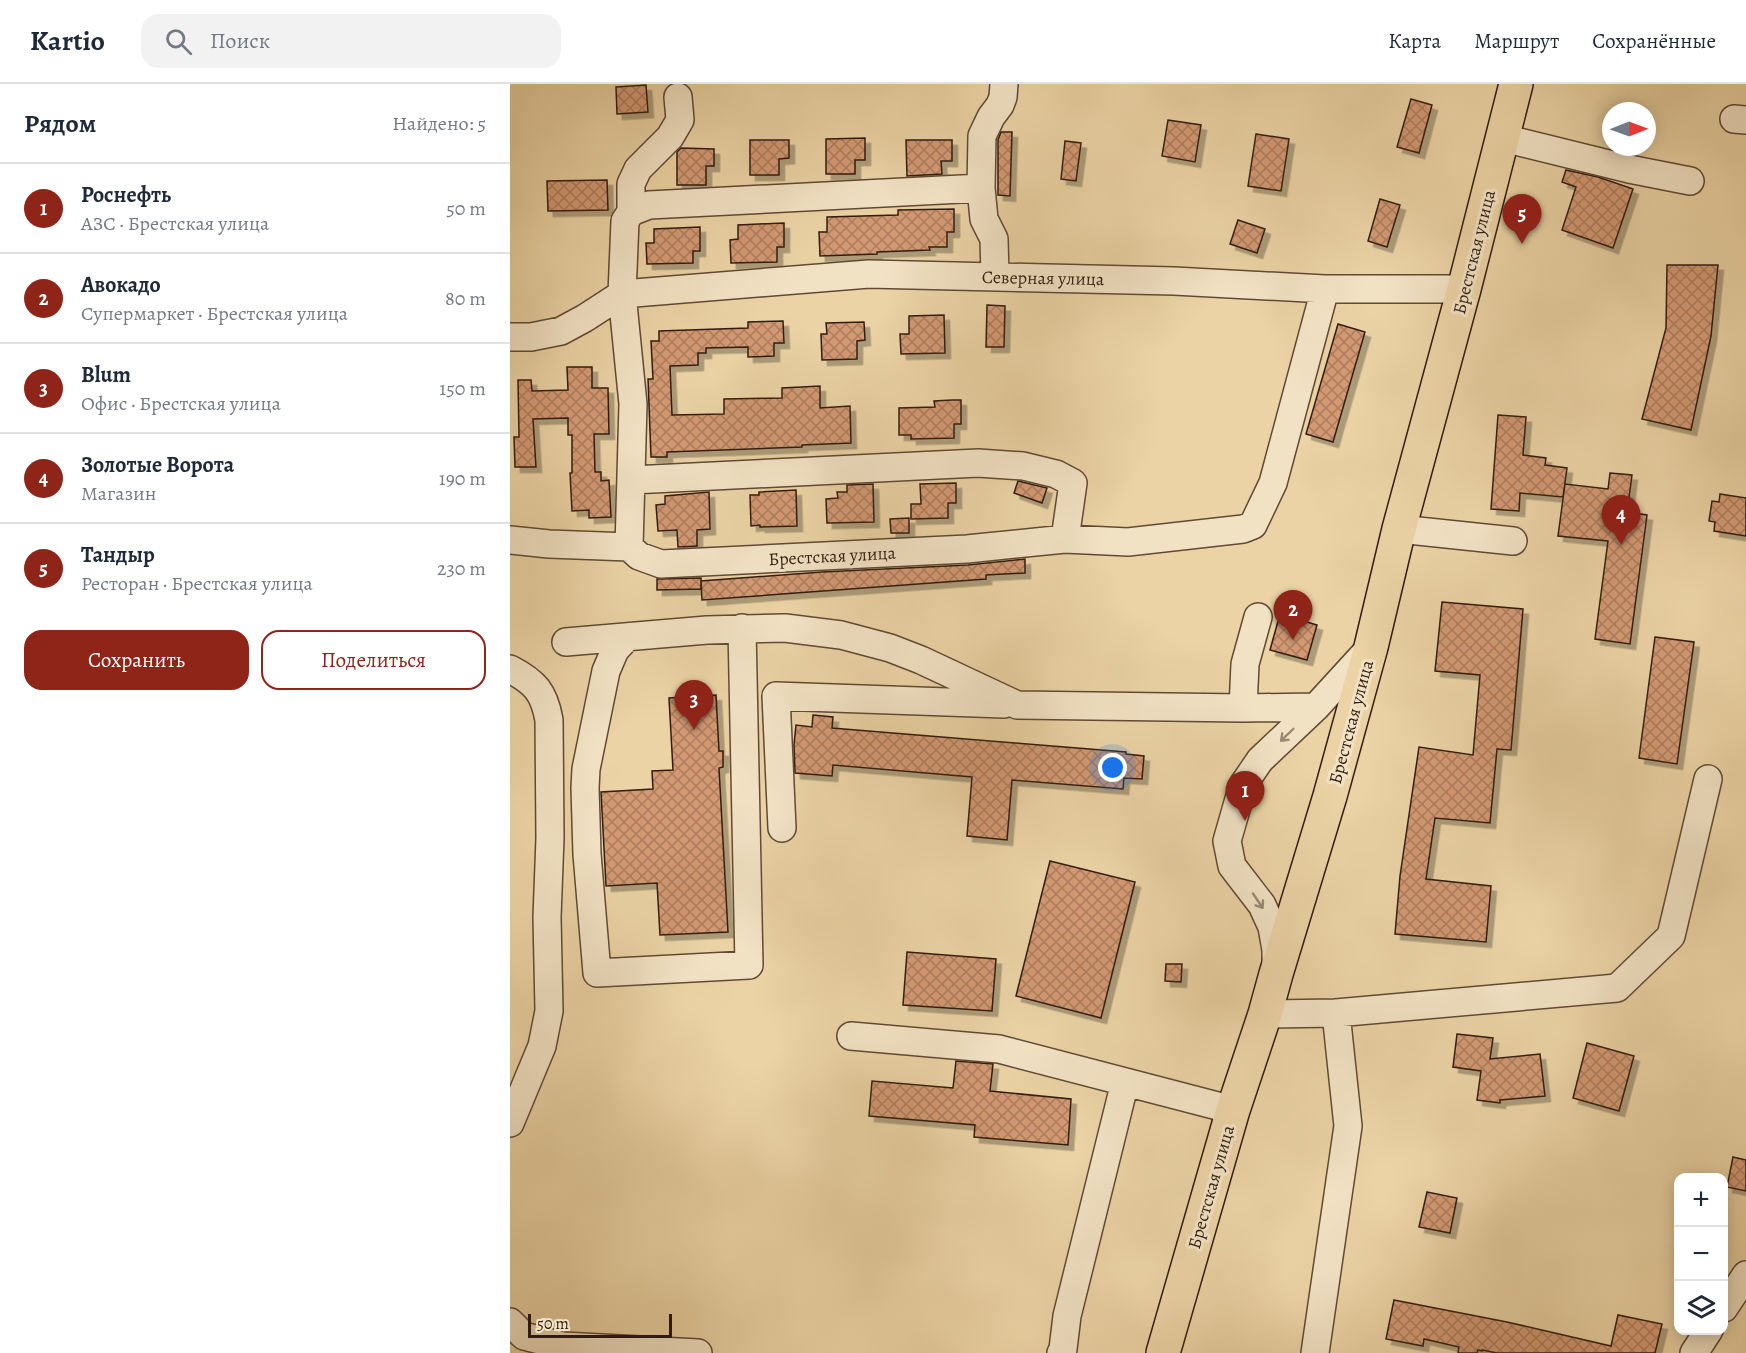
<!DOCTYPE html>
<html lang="ru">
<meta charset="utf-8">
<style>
:root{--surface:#fff;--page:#f2f2f3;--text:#1f2937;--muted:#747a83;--line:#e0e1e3;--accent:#8f2418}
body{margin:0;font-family:Alegreya,serif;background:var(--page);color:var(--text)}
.controls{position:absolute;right:18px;bottom:18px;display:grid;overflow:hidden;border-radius:12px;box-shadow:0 3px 15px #0003}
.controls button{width:54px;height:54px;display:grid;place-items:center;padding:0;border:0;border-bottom:2px solid var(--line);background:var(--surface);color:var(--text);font:30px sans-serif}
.compass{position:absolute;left:1092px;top:18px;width:54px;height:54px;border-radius:50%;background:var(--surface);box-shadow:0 3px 15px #0003;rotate:89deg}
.scale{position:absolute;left:18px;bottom:15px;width:144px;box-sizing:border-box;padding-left:6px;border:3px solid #321c10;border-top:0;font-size:16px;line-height:21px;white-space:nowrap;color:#321c10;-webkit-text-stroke:4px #f2e2c4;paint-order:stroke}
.you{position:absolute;left:603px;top:684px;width:21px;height:21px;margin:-15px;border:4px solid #fff;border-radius:50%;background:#1a73e8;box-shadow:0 0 0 9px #1a73e833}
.badge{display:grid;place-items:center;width:39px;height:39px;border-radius:50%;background:var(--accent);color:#fff;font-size:20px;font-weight:700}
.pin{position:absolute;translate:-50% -50px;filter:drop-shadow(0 2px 3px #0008)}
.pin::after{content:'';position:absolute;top:32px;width:21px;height:18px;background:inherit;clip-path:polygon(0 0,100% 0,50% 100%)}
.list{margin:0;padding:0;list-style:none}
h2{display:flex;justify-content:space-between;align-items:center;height:78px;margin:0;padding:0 24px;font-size:26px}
h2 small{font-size:20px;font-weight:400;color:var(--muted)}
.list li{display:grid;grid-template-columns:39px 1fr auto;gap:18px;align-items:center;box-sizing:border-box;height:90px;padding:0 24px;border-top:2px solid var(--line)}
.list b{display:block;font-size:22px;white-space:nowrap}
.list p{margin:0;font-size:20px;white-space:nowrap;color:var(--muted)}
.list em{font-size:20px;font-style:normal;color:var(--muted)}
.actions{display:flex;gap:12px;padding:18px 24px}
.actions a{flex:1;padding:14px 0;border:2px solid var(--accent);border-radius:18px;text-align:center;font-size:21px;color:var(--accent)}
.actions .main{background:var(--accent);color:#fff}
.icon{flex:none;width:33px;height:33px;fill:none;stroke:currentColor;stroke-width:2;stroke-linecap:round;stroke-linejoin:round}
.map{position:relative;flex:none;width:1236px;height:1269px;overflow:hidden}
header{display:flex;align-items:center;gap:36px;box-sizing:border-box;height:84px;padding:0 30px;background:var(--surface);border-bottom:2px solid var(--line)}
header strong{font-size:28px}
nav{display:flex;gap:33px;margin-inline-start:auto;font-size:21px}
.search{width:420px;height:54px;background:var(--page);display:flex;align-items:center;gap:15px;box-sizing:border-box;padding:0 21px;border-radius:18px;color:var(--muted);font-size:22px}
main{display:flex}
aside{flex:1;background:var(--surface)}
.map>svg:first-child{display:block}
</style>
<header>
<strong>Kartio</strong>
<div class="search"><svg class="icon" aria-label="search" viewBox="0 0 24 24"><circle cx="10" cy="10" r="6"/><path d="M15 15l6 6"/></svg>Поиск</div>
<nav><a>Карта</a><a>Маршрут</a><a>Сохранённые</a></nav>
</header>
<main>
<aside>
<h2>Рядом<small>Найдено: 5</small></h2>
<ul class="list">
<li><span class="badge">1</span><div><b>Роснефть</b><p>АЗС · Брестская улица</p></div><em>50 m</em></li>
<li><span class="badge">2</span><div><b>Авокадо</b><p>Супермаркет · Брестская улица</p></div><em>80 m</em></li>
<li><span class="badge">3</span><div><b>Blum</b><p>Офис · Брестская улица</p></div><em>150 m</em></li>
<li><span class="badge">4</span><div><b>Золотые Ворота</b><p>Магазин</p></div><em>190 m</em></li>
<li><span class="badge">5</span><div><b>Тандыр</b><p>Ресторан · Брестская улица</p></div><em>230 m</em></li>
</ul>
<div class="actions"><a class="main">Сохранить</a><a>Поделиться</a></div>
</aside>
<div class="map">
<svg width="1236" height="1269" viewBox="0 0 1236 1269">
<defs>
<pattern id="building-cross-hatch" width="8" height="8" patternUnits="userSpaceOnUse" patternTransform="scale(1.5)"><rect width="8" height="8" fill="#d39973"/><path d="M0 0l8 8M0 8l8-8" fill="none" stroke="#ac7c5d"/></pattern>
<filter id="shadow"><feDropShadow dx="5.5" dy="5.5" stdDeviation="0" flood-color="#0004"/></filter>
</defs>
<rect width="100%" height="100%" fill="#ebd3a5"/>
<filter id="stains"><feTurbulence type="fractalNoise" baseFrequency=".00333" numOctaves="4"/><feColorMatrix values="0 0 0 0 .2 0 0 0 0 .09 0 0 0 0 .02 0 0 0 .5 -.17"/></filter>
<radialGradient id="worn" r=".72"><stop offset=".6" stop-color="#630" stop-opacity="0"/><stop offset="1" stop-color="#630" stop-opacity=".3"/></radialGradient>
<path fill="url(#building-cross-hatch)" stroke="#321c10" stroke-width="1.5" filter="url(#shadow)" d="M 136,1 L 138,28 L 107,30 L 106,3 Z
M 901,15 L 922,21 L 909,69 L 887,63 Z
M 658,36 L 691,41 L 685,78 L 652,72 Z
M 491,48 L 502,48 L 500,112 L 488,111 L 488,56 Z
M 746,50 L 779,55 L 771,107 L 738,102 Z
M 355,54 L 355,76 L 345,76 L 345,90 L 316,90 L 316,55 Z
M 240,56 L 279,56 L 279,74 L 269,75 L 269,91 L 240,91 Z
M 396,56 L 442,56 L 442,77 L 431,77 L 432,90 L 397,92 Z
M 555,57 L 571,59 L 566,97 L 551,95 Z
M 171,64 L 204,65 L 204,82 L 196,82 L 196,101 L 167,101 L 167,68 Z
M 1056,86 L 1088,93 L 1123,105 L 1103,164 L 1052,146 L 1066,103 L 1052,98 Z
M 97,96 L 98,126 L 38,127 L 37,97 Z
M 870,115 L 890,121 L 877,163 L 858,157 Z
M 444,125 L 444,148 L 437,148 L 437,163 L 419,163 L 420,166 L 367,168 L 367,170 L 310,172 L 309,148 L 317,148 L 317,133 L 388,131 L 388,126 Z
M 728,136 L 755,145 L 747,169 L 720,160 Z
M 274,139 L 274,163 L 267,163 L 267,178 L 221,179 L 220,156 L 228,155 L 228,141 Z
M 190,143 L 190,167 L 183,167 L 183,179 L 137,180 L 136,159 L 144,159 L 144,145 Z
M 1157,181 L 1208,181 L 1201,252 L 1181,346 L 1132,335 L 1156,244 Z
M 477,221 L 495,222 L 494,263 L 476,263 Z
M 434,231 L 435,269 L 391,270 L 390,250 L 399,250 L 399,232 Z
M 273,237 L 274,259 L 264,259 L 264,272 L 238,273 L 238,263 L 196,264 L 196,269 L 188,269 L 188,281 L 160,282 L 162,331 L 214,330 L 214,315 L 272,314 L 272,304 L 310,302 L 310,324 L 340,322 L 341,359 L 292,361 L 292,363 L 157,368 L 157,373 L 141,373 L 138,295 L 143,295 L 141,257 L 149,257 L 149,247 L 238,244 L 238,238 Z
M 354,238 L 355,256 L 347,257 L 347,275 L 312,276 L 311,250 L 317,250 L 316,239 Z
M 828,240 L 855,248 L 823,358 L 796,350 Z
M 57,283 L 82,283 L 82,304 L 98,304 L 99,350 L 84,350 L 85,388 L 91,388 L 91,397 L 99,396 L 101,433 L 79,434 L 79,426 L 62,427 L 60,389 L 62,389 L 62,351 L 58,351 L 58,334 L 23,335 L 26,383 L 5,383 L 4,353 L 9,353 L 8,296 L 21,296 L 22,307 L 58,306 Z
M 442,316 L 451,316 L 451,340 L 444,340 L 444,354 L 401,355 L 401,351 L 389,351 L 389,324 L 425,323 L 424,317 Z
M 988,331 L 1016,333 L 1013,371 L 1036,374 L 1035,381 L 1057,384 L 1053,413 L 1010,409 L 1009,427 L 981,425 Z
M 1100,389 L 1122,391 L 1117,428 L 1137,431 L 1120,560 L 1085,555 L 1098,457 L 1048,452 L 1055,400 L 1098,405 Z
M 508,397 L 537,404 L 532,419 L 504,409 Z
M 446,399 L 446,419 L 438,419 L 438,434 L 401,435 L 401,420 L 411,420 L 410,400 Z
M 363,400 L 364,438 L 317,439 L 316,415 L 328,414 L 327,408 L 337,408 L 337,401 Z
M 286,406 L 287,442 L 250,443 L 250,441 L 241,442 L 240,411 L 249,411 L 249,408 Z
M 199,408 L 200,445 L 187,446 L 187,462 L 168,463 L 167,446 L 148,447 L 146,421 L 155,420 L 155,412 Z
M 1210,410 L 1236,414 L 1236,452 L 1204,447 L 1205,438 L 1199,437 L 1202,417 L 1209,418 Z
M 399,434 L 399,449 L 381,449 L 380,435 Z
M 515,475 L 515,489 L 476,491 L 476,495 L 192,516 L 191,497 L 312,488 L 458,481 Z
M 191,494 L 191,505 L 147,506 L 147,495 Z
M 932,518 L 1013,525 L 1001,666 L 987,665 L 980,739 L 925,734 L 916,795 L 981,802 L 976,858 L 885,850 L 890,792 L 909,663 L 963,671 L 970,591 L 925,587 Z
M 770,530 L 807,541 L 797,576 L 760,566 Z
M 1145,553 L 1184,558 L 1167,680 L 1129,674 Z
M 206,611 L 209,667 L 213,667 L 213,683 L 209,684 L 218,848 L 150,851 L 147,799 L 96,802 L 91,708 L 143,705 L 142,687 L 163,686 L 159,614 Z
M 303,631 L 323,633 L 322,644 L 616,668 L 616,670 L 634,672 L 632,695 L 614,694 L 613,705 L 502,696 L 497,756 L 457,752 L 462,693 L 323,681 L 322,692 L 285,689 L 284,661 L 286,641 L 302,643 Z
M 540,777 L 625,798 L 591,934 L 506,912 Z
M 397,868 L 486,875 L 482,927 L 393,921 Z
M 656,880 L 672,880 L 671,898 L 655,897 Z
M 947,950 L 983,954 L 980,975 L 1030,970 L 1035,1012 L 990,1016 L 990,1019 L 967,1016 L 971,987 L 943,983 Z
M 1077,959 L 1124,972 L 1109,1027 L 1063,1014 Z
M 446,977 L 483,980 L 480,1007 L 561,1015 L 558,1061 L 464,1053 L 465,1041 L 359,1032 L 362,997 L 443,1004 Z
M 1223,1073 L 1236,1076 L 1236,1107 L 1217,1103 Z
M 917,1108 L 947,1114 L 940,1149 L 909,1143 Z
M 884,1216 L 997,1238 L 1101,1262 L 1108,1231 L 1152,1240 L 1145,1269 L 987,1269 L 972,1266 L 972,1267 L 968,1266 L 967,1269 L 948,1269 L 949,1263 L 914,1255 L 913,1262 L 876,1255 Z"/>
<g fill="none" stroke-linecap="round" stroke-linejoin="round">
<defs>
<path id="minor" d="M 1224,35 L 1236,36
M 993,54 L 1119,85 L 1180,97
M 471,104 L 139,121 L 121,128 L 115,137 L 112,210 L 123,320 L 119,463 L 129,472 L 151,480 L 457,465 L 555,455 L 618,458 L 733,445 L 743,441 L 763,399 L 815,205
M 121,128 L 121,100 L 128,85 L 160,53 L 170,36 L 168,13
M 485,192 L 484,155 L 474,135 L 471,104 L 472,52 L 481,33 L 490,21 L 493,13 L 494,0
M 0,253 L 21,253 L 51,247 L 75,234 L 112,210 L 359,190 L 664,197 L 815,205 L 954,205
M 122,396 L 468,379 L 513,382 L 546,390 L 563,399 L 555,455
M 889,445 L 1003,457
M 0,456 L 39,460 L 119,463
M 117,553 L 105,566 L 96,587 L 76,685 L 75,704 L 77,770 L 87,889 L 239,881 L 232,544
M 56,558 L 197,546 L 275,544 L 331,551 L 380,564 L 411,576 L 507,621 L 733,624 L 806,623
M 0,585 C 25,598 34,608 39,636 L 40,754 L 37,833 L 39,927 L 32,962 L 0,1039
M 733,624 L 735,580 L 748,533
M 272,744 L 266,612 L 494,620
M 766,882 L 766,866 L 762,843 L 752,821 L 722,782 L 717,757 L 733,701 L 750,676 L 806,623 L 860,564
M 755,930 L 826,929 L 1107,904 L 1161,852 L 1198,695
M 341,952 L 489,965 L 723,1026
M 1214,1224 L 1236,1191
M 0,1238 L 14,1252 L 53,1262 L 188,1269
M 551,1269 L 553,1265 L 557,1232 L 615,998
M 805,1269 L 838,1042 L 826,929
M 1184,1269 L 1199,1246"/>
<path id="major" d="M 653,1269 L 723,1026 L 755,930 L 766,890 L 820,712 L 861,563 L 889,445 L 954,205 L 1006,0"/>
</defs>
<use href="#minor" stroke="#604a35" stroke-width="30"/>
<use href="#major" stroke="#321c10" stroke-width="36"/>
<use href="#minor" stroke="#f2e2c4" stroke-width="27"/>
<use href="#major" stroke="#ebd3a5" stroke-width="33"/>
</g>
<defs><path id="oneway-shaft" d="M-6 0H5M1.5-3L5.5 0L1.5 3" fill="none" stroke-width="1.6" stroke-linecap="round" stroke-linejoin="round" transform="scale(1.5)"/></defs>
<g stroke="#9c8973">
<use href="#oneway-shaft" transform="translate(777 651) rotate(136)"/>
<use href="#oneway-shaft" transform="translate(748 817) rotate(56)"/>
</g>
<g text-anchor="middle" stroke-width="6" stroke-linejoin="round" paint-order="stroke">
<g font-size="18" fill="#321c10" stroke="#f2e2c4">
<text transform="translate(964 168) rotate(-76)" y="6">Брестская улица</text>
<text transform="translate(533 194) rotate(1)" y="6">Северная улица</text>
<text transform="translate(322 472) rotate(-3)" y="6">Брестская улица</text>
<text transform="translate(841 638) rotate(-75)" y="6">Брестская улица</text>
<text transform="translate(701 1103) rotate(-74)" y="6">Брестская улица</text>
</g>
</g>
<rect width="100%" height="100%" filter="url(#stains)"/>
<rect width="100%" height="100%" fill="url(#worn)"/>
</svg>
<div class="controls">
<button>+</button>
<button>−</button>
<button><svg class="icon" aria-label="layers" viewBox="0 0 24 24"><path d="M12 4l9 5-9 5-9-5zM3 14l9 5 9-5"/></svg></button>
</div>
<svg class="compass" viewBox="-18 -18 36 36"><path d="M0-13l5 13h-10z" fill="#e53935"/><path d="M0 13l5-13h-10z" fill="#747a83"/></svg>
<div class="scale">50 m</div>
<div class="you"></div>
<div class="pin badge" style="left:735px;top:737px">1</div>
<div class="pin badge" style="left:783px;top:556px">2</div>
<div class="pin badge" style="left:184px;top:646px">3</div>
<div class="pin badge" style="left:1111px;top:461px">4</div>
<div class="pin badge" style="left:1012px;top:160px">5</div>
</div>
</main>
